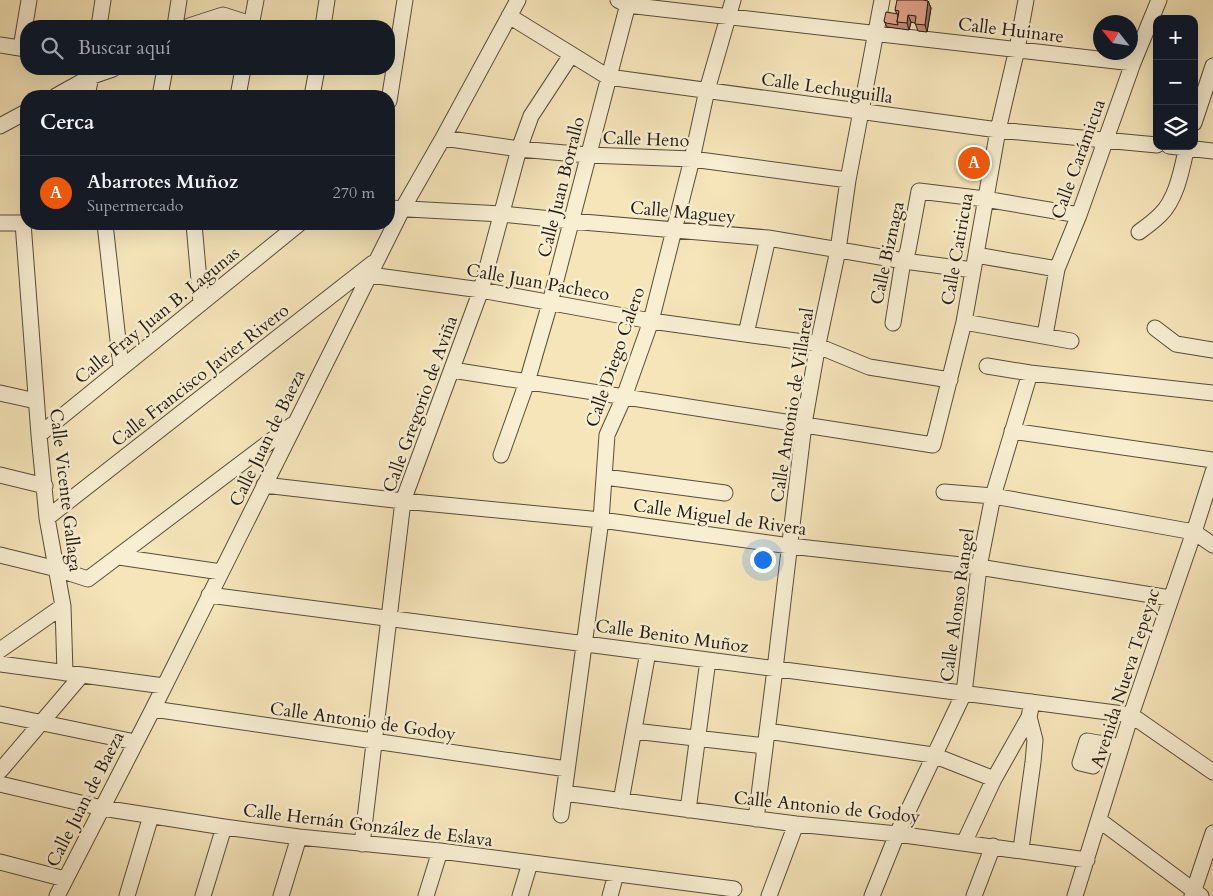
<!DOCTYPE html>
<html lang="es">
<meta charset="utf-8">
<style>
:root{--surface:#171b24;--page:#242831;--text:#f1f3f6;--muted:#9ea1a6;--line:#363941;--accent:#ea580c}
body{margin:0;font-family:Cardo,serif;background:var(--page);color:var(--text)}
.controls{position:absolute;right:15px;top:15px;display:grid;overflow:hidden;border-radius:10px;box-shadow:0 5px 20px #0002}
.controls button{width:45px;height:45px;display:grid;place-items:center;padding:0;border:0;border-bottom:1px solid var(--line);background:var(--surface);color:var(--text);font:25px sans-serif}
.compass{position:absolute;left:1093px;top:15px;width:45px;height:45px;border-radius:50%;background:var(--surface);box-shadow:0 5px 20px #0002;rotate:300deg}
.you{position:absolute;left:762px;top:559px;width:18px;height:18px;margin:-12px;border:4px solid #fff;border-radius:50%;background:#1a73e8;box-shadow:0 0 0 8px #1a73e833}
.badge{display:grid;place-items:center;width:32px;height:32px;border-radius:50%;background:var(--accent);color:#fff;font-size:16px;font-weight:700}
.pin{position:absolute;translate:-50% -50%;border:2px solid #fff;box-shadow:0 1px 5px #0006}
.list{margin:0;padding:0;list-style:none}
h2{display:flex;justify-content:space-between;align-items:center;height:65px;margin:0;padding:0 20px;font-size:21px}
h2 small{font-size:16px;font-weight:400;color:var(--muted)}
.list li{display:grid;grid-template-columns:32px 1fr auto;gap:15px;align-items:center;box-sizing:border-box;height:75px;padding:0 20px;border-top:1px solid var(--line)}
.list b{display:block;font-size:19px;white-space:nowrap}
.list p{margin:0;font-size:16px;white-space:nowrap;color:var(--muted)}
.list em{font-size:16px;font-style:normal;color:var(--muted)}
.icon{flex:none;width:28px;height:28px;fill:none;stroke:currentColor;stroke-width:2;stroke-linecap:round;stroke-linejoin:round}
.map{position:relative;flex:none;width:1213px;height:896px;overflow:hidden}
.search{position:absolute;background:var(--surface);box-shadow:0 5px 20px #0002;left:20px;top:20px;width:375px;height:55px;display:flex;align-items:center;gap:12px;box-sizing:border-box;padding:0 18px;border-radius:20px;color:var(--muted);font-size:19px}
.panel{position:absolute;background:var(--surface);box-shadow:0 5px 20px #0002;left:20px;top:90px;width:375px;height:140px;border-radius:20px}
.map>svg:first-child{display:block}
</style>
<div class="map">
<svg width="1213" height="896" viewBox="0 0 1213 896">
<rect width="100%" height="100%" fill="#f5e5b9"/>
<filter id="stains"><feTurbulence type="fractalNoise" baseFrequency=".004" numOctaves="4"/><feColorMatrix values="0 0 0 0 .2 0 0 0 0 .09 0 0 0 0 .02 0 0 0 .5 -.17"/></filter>
<radialGradient id="worn" r=".72"><stop offset=".6" stop-color="#630" stop-opacity="0"/><stop offset="1" stop-color="#630" stop-opacity=".3"/></radialGradient>
<g fill="none" stroke-linecap="round" stroke-linejoin="round">
<defs>
<path id="minor" d="M 618,0 L 627,5 L 1133,63
M 509,16 L 608,77 L 998,130 L 1157,145
M 99,26 L 103,0
M 175,26 L 179,0
M 189,26 L 223,15 L 251,24
M 251,26 L 256,0
M 323,26 L 327,0
M 0,45 L 26,49
M 21,48 L 29,0
M 56,96 L 90,77 L 113,69
M 87,96 L 92,71
M 160,96 L 165,69
M 238,96 L 243,69
M 312,96 L 317,69
M 389,101 L 405,0
M 1194,123 L 1213,66
M 0,126 L 26,112
M 443,138 L 519,149 L 588,155 L 692,159 L 848,180
M 1169,146 L 1213,151
M 389,208 L 502,214 L 571,221 L 768,238 L 904,261 L 973,270
M 0,223 L 26,223
M 23,223 L 39,435 L 47,518 L 63,606 L 65,673
M 105,224 L 121,367
M 194,224 L 201,303
M 1139,232 C 1146,227 1154,221 1160,215 C 1177,199 1182,168 1187,146
M 976,255 L 1057,269
M 370,275 L 481,290 L 651,321 L 818,344
M 964,322 L 1071,341
M 893,323 L 902,267 L 908,250 L 919,191 L 985,199 L 1079,215
M 1155,328 L 1176,344 L 1213,350
M 746,334 L 768,238
M 1045,335 L 1057,269 L 1079,215 L 1133,63 L 1159,0
M 818,346 L 869,367 L 950,380
M 987,366 L 1030,373 L 1213,393
M 452,370 L 933,445 L 964,322 L 998,130 L 1017,49 L 1026,0
M 0,393 L 36,401
M 1012,431 L 1213,460
M 39,435 L 299,224
M 501,455 L 527,382 L 550,303 L 629,0
M 0,475 L 45,486
M 605,477 L 725,493
M 264,485 L 403,501 L 601,520 L 790,546 L 979,567 L 1170,598
M 944,492 L 993,496 L 1194,532 L 1213,545
M 47,518 L 373,263
M 0,555 L 57,569 L 88,579 L 292,425
M 119,557 L 221,572
M 209,595 L 1131,715 L 1213,772
M 0,650 L 63,606
M 0,664 L 164,686
M 153,709 L 567,769
M 0,714 L 135,742
M 634,731 L 765,746
M 767,731 L 933,755 L 994,779
M 1101,743 L 1093,766 L 1080,763 L 1087,741 L 1121,747
M 0,771 L 81,676
M 0,784 L 102,808 L 224,827 L 299,837 L 440,851 L 734,889
M 564,793 L 796,824 L 897,834 L 1087,860
M 621,801 L 648,652
M 688,810 L 708,660
M 561,815 L 601,520 L 607,435 L 624,397 L 651,321 L 692,159 L 707,90 L 733,0
M 756,819 L 775,669 L 804,424 L 818,344 L 838,250 L 848,180 L 882,0
M 1099,820 L 1201,896
M 964,843 L 994,779 L 1029,717 L 1032,702
M 362,844 L 403,501 L 481,290 L 519,149 L 531,116 L 571,55
M 1021,849 L 1033,762 L 1035,740 L 1029,717
M 0,862 L 65,879
M 57,896 L 153,709 L 403,208 L 443,138 L 518,0
M 127,896 L 151,816
M 203,896 L 224,827
M 281,896 L 299,837
M 426,896 L 440,851
M 520,896 L 530,863
M 610,896 L 616,874
M 769,896 L 796,824
M 872,896 L 897,834 L 964,693 L 979,567 L 993,496 L 1030,373
M 974,896 L 993,846
M 1075,896 L 1131,715 L 1194,532 L 1213,472
M 1192,896 L 1213,833"/>
</defs>
<use href="#minor" stroke="#574d3a" stroke-width="17"/>
<use href="#minor" stroke="#f8eed2" stroke-width="15"/>
</g>
<path fill="#c28c78" stroke="#221a10" d="M 928,1 L 931,8 L 927,32 L 918,31 L 915,23 L 911,22 L 909,30 L 887,27 L 884,21 L 897,14 L 895,10 Z"/>
<path fill="#9e7261" stroke="#221a10" d="M 928,1 L 931,8 L 927,32 L 925,25 Z
M 908,15 L 911,22 L 909,30 L 907,23 Z"/>
<path fill="#e2a38b" stroke="#221a10" d="M 897,0 L 923,0 L 928,1 L 925,25 L 915,24 L 916,16 L 908,15 L 907,23 L 897,22 L 899,11 L 895,10 Z
M 886,12 L 898,14 L 897,22 L 898,25 L 886,23 L 884,21 Z"/>
<g text-anchor="middle" stroke-width="5" stroke-linejoin="round" paint-order="stroke">
<g font-size="18" fill="#221a10" stroke="#f8eed2">
<text transform="translate(1011 30) rotate(7)" y="6">Calle Huinare</text>
<text transform="translate(827 88) rotate(8)" y="6">Calle Lechuguilla</text>
<text transform="translate(646 139) rotate(2)" y="6">Calle Heno</text>
<text transform="translate(1078 159) rotate(-70)" y="6">Calle Carámicua</text>
<text transform="translate(561 187) rotate(-76)" y="6">Calle Juan Borrallo</text>
<text transform="translate(683 212) rotate(5)" y="6">Calle Maguey</text>
<text transform="translate(957 249) rotate(-80)" y="6">Calle Catiricua</text>
<text transform="translate(887 253) rotate(-78)" y="6">Calle Biznaga</text>
<text transform="translate(538 282) rotate(10)" y="6">Calle Juan Pacheco</text>
<text transform="translate(157 315) rotate(-39)" y="6">Calle Fray Juan B. Lagunas</text>
<text transform="translate(615 357) rotate(-71)" y="6">Calle Diego Calero</text>
<text transform="translate(200 375) rotate(-38)" y="6">Calle Francisco Javier Rivero</text>
<text transform="translate(420 404) rotate(-70)" y="6">Calle Gregorio de Aviña</text>
<text transform="translate(792 405) rotate(-81)" y="6">Calle Antonio de Villareal</text>
<text transform="translate(267 438) rotate(-64)" y="6">Calle Juan de Baeza</text>
<text transform="translate(66 490) rotate(83)" y="6">Calle Vicente Gallaga</text>
<text transform="translate(720 517) rotate(8)" y="6">Calle Miguel de Rivera</text>
<text transform="translate(957 605) rotate(-82)" y="6">Calle Alonso Rangel</text>
<text transform="translate(672 636) rotate(8)" y="6">Calle Benito Muñoz</text>
<text transform="translate(1125 678) rotate(-72)" y="6">Avenida Nueva Tepeyac</text>
<text transform="translate(363 721) rotate(8)" y="6">Calle Antonio de Godoy</text>
<text transform="translate(85 799) rotate(-63)" y="6">Calle Juan de Baeza</text>
<text transform="translate(827 807) rotate(6)" y="6">Calle Antonio de Godoy</text>
<text transform="translate(368 825) rotate(7)" y="6">Calle Hernán González de Eslava</text>
</g>
</g>
<rect width="100%" height="100%" filter="url(#stains)"/>
<rect width="100%" height="100%" fill="url(#worn)"/>
</svg>
<div class="controls">
<button>+</button>
<button>−</button>
<button><svg class="icon" aria-label="layers" viewBox="0 0 24 24"><path d="M12 4l9 5-9 5-9-5zM3 14l9 5 9-5"/></svg></button>
</div>
<svg class="compass" viewBox="-18 -18 36 36"><path d="M0-13l5 13h-10z" fill="#e53935"/><path d="M0 13l5-13h-10z" fill="#9ea1a6"/></svg>
<div class="you"></div>
<div class="pin badge" style="left:974px;top:163px">A</div>
<div class="search"><svg class="icon" aria-label="search" viewBox="0 0 24 24"><circle cx="10" cy="10" r="6"/><path d="M15 15l6 6"/></svg>Buscar aquí</div>
<section class="panel">
<h2>Cerca<small></small></h2>
<ul class="list">
<li><span class="badge">A</span><div><b>Abarrotes Muñoz</b><p>Supermercado</p></div><em>270 m</em></li>
</ul>
</section>
</div>
